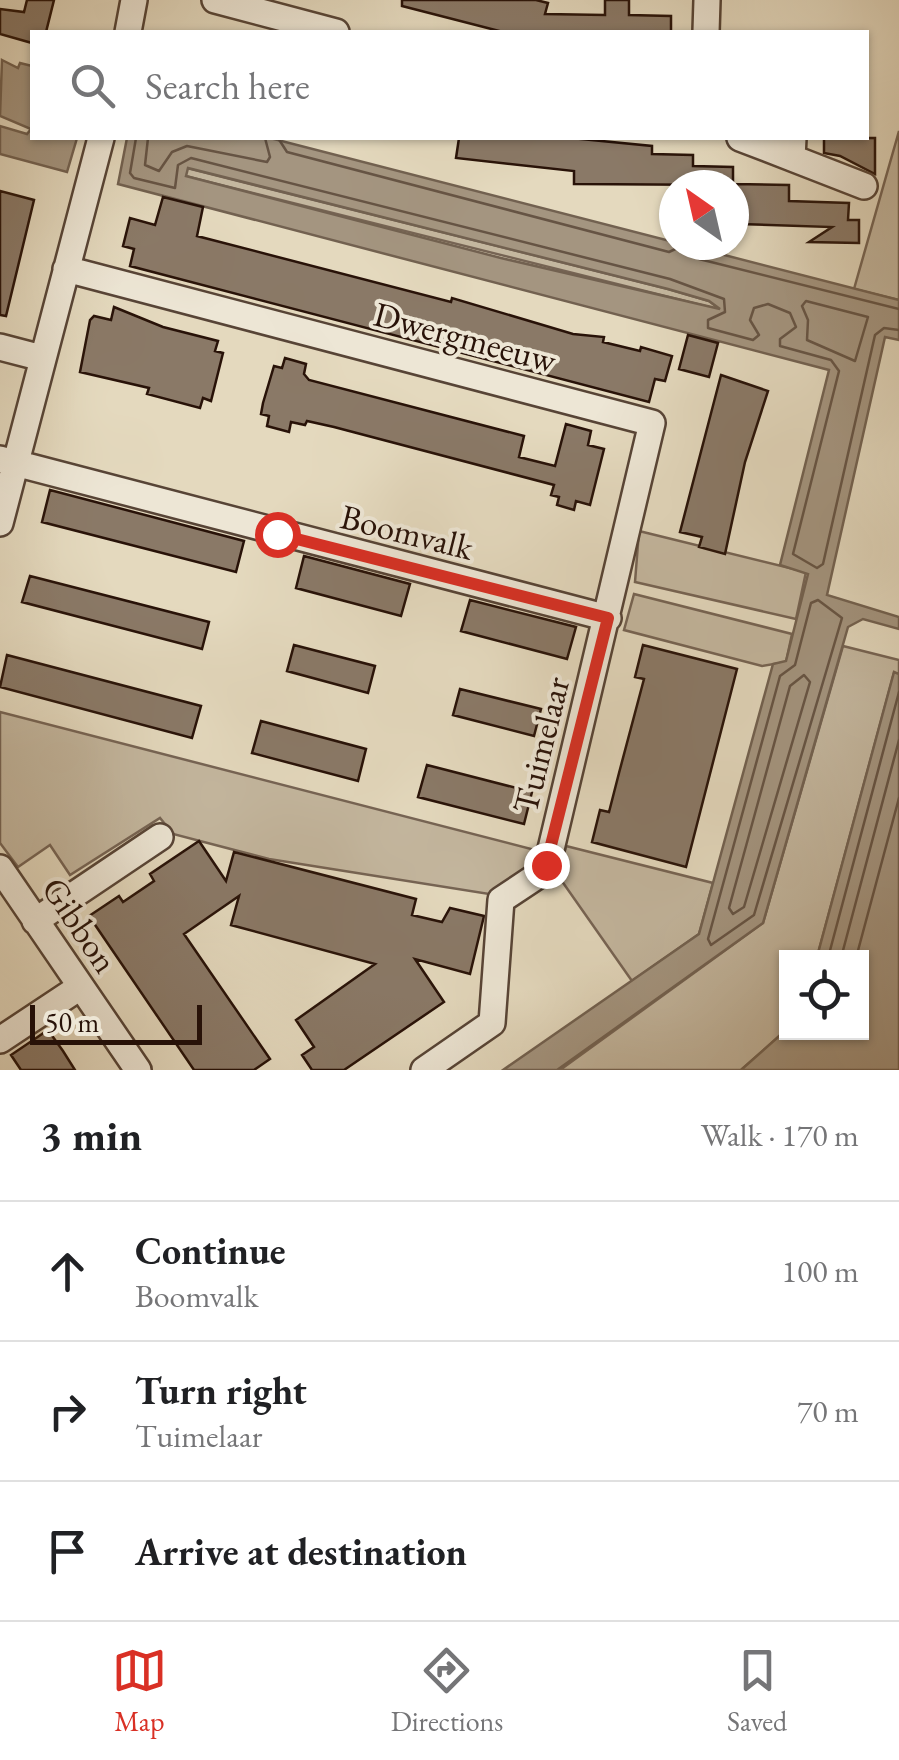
<!DOCTYPE html>
<meta charset="utf-8">
<style>
:root{--surface:#fff;--page:#f2f2f2;--text:#202124;--muted:#757577;--line:#e0e0e0;--accent:#d93025}
body{margin:0;font-family:"EB Garamond",serif;background:var(--page);color:var(--text)}
.controls{position:absolute;right:30px;bottom:30px;display:grid;overflow:hidden;border-radius:0px;box-shadow:0 2px 8px #0004}
.controls button{width:90px;height:90px;display:grid;place-items:center;padding:0;border:0;border-bottom:2px solid var(--line);background:var(--surface);color:var(--text);font:50px sans-serif}
.compass{position:absolute;left:659px;top:170px;width:90px;height:90px;border-radius:50%;background:var(--surface);box-shadow:0 2px 8px #0004;rotate:326deg}
.scale{position:absolute;left:30px;bottom:25px;width:172px;box-sizing:border-box;padding-left:10px;border:5px solid #281208;border-top:0;font-size:28px;line-height:35px;white-space:nowrap;color:#281208;-webkit-text-stroke:8px #ede6d5;paint-order:stroke}
.stop{position:absolute;width:30px;height:30px;margin:-22px;border:8px solid #d93025;border-radius:50%;background:#fff}
.stop.end{background:#d93025;border-color:#fff;box-shadow:0 2px 10px #0008}
.list{margin:0;padding:0;list-style:none}
h2{display:flex;justify-content:space-between;align-items:center;height:130px;margin:0;padding:0 40px;font-size:42px}
h2 small{font-size:32px;font-weight:400;color:var(--muted)}
.list li{display:grid;grid-template-columns:65px 1fr auto;gap:30px;align-items:center;box-sizing:border-box;height:140px;padding:0 40px;border-top:2px solid var(--line)}
.list b{display:block;font-size:38px;white-space:nowrap}
.list p{margin:0;font-size:32px;white-space:nowrap;color:var(--muted)}
.list em{font-size:32px;font-style:normal;color:var(--muted)}
.icon{flex:none;width:55px;height:55px;fill:none;stroke:currentColor;stroke-width:2;stroke-linecap:round;stroke-linejoin:round}
.map{position:relative;flex:none;width:899px;height:1070px;overflow:hidden}
.search{position:absolute;background:var(--surface);box-shadow:0 2px 8px #0004;left:30px;right:30px;top:30px;height:110px;display:flex;align-items:center;gap:25px;box-sizing:border-box;padding:0 35px;border-radius:0px;color:var(--muted);font-size:38px}
.sheet{height:550px;background:var(--surface)}
nav{display:flex;justify-content:space-around;align-items:center;box-sizing:border-box;height:140px;border-top:2px solid var(--line);background:var(--surface);font-size:28px;color:var(--muted)}
nav a{display:grid;justify-items:center;gap:5px}
nav .on{color:var(--accent)}
.map>svg:first-child{display:block}
</style>
<div class="map">
<svg width="899" height="1070" viewBox="0 0 899 1070">
<rect width="100%" height="100%" fill="#e4d9be"/>
<filter id="stains"><feTurbulence type="fractalNoise" baseFrequency=".002" numOctaves="4"/><feColorMatrix values="0 0 0 0 .2 0 0 0 0 .09 0 0 0 0 .02 0 0 0 .5 -.17"/></filter>
<radialGradient id="worn" r=".72"><stop offset=".6" stop-color="#630" stop-opacity="0"/><stop offset="1" stop-color="#630" stop-opacity=".3"/></radialGradient>
<path fill="#c4b79f" stroke="#766454" stroke-width="2.5" d="M 899,131 L 899,300 L 854,289 Z
M 187,168 L 668,289 L 709,301 L 721,310 L 185,176 Z
M 639,531 L 806,572 L 796,619 L 635,582 Z
M 634,594 L 792,634 L 786,662 L 762,666 L 624,630 Z
M 843,646 L 899,660 L 899,674 L 894,673 L 817,957 L 786,958 L 786,1030 L 741,1070 L 560,1070 L 763,923 Z
M 0,712 L 539,851 L 532,864 L 489,894 L 269,859 L 173,834 L 160,818 L 70,875 L 50,845 L 18,867 L 0,843 Z
M 566,846 L 713,883 L 699,934 L 632,981 L 559,877 Z"/>
<path fill="#a49580" stroke="#726150" stroke-width="2.5" fill-rule="evenodd" d="M 2,60 L 18,68 L 20,63 L 32,66 L 32,138 L 77,138 L 67,172 L 0,154 L 0,126 L 27,134 L 31,129 L 0,116 Z
M 127,138 L 270,138 L 899,300 L 899,340 L 885,337 L 827,595 L 899,617 L 899,629 L 863,619 L 848,627 L 763,923 L 557,1070 L 503,1070 L 699,934 L 773,664 L 786,661 L 808,574 L 780,565 L 829,370 L 118,184 ZM 188,168 L 668,289 L 709,301 L 720,309 L 501,258 L 186,176 Z
M 894,672 L 899,674 L 899,1070 L 741,1070 L 786,1030 L 862,1032 L 862,958 L 817,957 Z"/>
<g fill="none" stroke-linecap="round" stroke-linejoin="round">
<path stroke="#665444" stroke-width="2.5" d="M 136,138 L 130,173 L 134,178 L 175,188 L 178,165 L 191,158 L 670,279 L 724,299 L 725,312 L 708,320 L 708,328 L 753,340 L 759,335 L 750,320 L 754,308 L 768,304 L 790,313 L 796,327 L 780,339 L 780,346 L 831,360 L 839,371 L 793,554 L 817,568 L 823,564 L 875,335 L 884,328 L 899,330
M 148,138 L 145,165 L 159,171 L 172,152 L 187,146 L 267,162 L 270,157 L 265,138
M 278,138 L 287,152 L 669,252 L 684,245
M 688,245 L 699,259 L 899,309
M 806,301 L 868,317 L 855,361 L 807,340 L 808,320 L 802,306 Z
M 818,600 L 842,618 L 754,915 L 711,945 L 708,939 L 780,676 L 795,665 L 811,603 Z
M 804,675 L 810,682 L 744,907 L 733,914 L 729,908 L 790,686 Z
M 828,958 L 899,692
M 841,958 L 899,740
M 856,958 L 899,798"/>
</g>
<path fill="#8a7967" stroke="#281208" stroke-width="2.5" d="M 27,0 L 54,0 L 46,32 L 32,32 L 32,43 L 0,34 L 0,9 L 24,12 Z
M 402,0 L 536,0 L 548,3 L 545,14 L 605,15 L 605,0 L 629,0 L 629,15 L 671,16 L 671,32 L 503,32 L 402,6 Z
M 459,138 L 571,138 L 652,146 L 652,154 L 693,155 L 693,166 L 733,167 L 733,185 L 574,184 L 574,171 L 456,158 Z
M 824,138 L 875,138 L 875,174 L 840,156 L 824,153 Z
M 734,184 L 789,185 L 789,201 L 849,203 L 848,220 L 859,220 L 859,243 L 809,242 L 832,227 L 739,224 L 734,219 Z
M 0,191 L 34,200 L 6,316 L 0,315 Z
M 163,197 L 203,207 L 197,236 L 451,302 L 452,298 L 573,334 L 604,337 L 603,342 L 640,351 L 641,347 L 672,356 L 665,381 L 655,379 L 649,402 L 130,266 L 134,249 L 123,246 L 130,218 L 155,225 Z
M 114,307 L 163,327 L 218,341 L 215,351 L 223,353 L 211,401 L 203,398 L 200,408 L 147,394 L 149,388 L 80,372 L 90,320 L 94,316 L 111,320 Z
M 688,335 L 718,343 L 709,377 L 679,369 Z
M 285,358 L 306,364 L 304,374 L 309,380 L 524,436 L 519,457 L 555,466 L 566,424 L 591,431 L 588,445 L 604,449 L 590,505 L 576,501 L 574,510 L 557,505 L 559,497 L 551,495 L 554,485 L 334,427 L 307,421 L 305,425 L 291,422 L 289,432 L 267,426 L 269,416 L 261,414 L 263,403 L 274,366 L 282,368 Z
M 721,375 L 768,391 L 745,462 L 725,554 L 699,547 L 702,537 L 680,532 Z
M 50,490 L 244,541 L 236,572 L 42,522 Z
M 304,556 L 410,584 L 401,616 L 296,588 Z
M 30,576 L 209,622 L 202,649 L 22,602 Z
M 470,600 L 576,627 L 567,659 L 461,631 Z
M 294,645 L 375,666 L 368,693 L 287,671 Z
M 643,645 L 737,669 L 686,867 L 592,842 L 600,810 L 609,812 L 619,773 L 644,679 L 635,677 Z
M 7,655 L 201,706 L 192,738 L 0,687 Z
M 460,689 L 541,709 L 534,736 L 453,715 Z
M 261,721 L 366,749 L 358,781 L 252,753 Z
M 427,765 L 532,792 L 524,824 L 418,797 Z
M 199,841 L 226,881 L 234,852 L 416,899 L 412,915 L 442,922 L 450,908 L 484,916 L 470,974 L 415,959 L 444,1002 L 344,1070 L 312,1070 L 302,1055 L 314,1047 L 296,1020 L 375,964 L 231,925 L 239,896 L 184,934 L 270,1059 L 254,1070 L 194,1070 L 89,916 L 119,896 L 123,902 L 154,881 L 150,874 Z
M 48,1030 L 63,1051 L 75,1070 L 21,1070 L 11,1055 Z"/>
<g fill="none" stroke-linecap="round" stroke-linejoin="round">
<defs>
<path id="street" d="M 215,0 L 336,32
M 128,32 L 134,0
M 706,32 L 707,0
M 740,138 L 792,158 L 793,138
M 792,158 L 864,186
M 66,269 L 652,423 L 551,849 L 540,874 L 501,900 L 492,1023 L 424,1070
M 0,347 L 42,358
M 0,459 L 608,618
M 0,523 L 101,138
M 0,868 L 138,1070
M 35,921 L 160,837
M 0,1040 L 80,987"/>
</defs>
<use href="#street" stroke="#574436" stroke-width="30"/>
<use href="#street" stroke="#ede6d5" stroke-width="25"/>
</g>
<g fill="none" stroke-linecap="round" stroke-linejoin="round">
<path stroke="#d93025" stroke-width="12" d="M 277,534 L 608,618 L 546,865"/>
</g>
<g text-anchor="middle" stroke-width="8" stroke-linejoin="round" paint-order="stroke">
<g font-size="35" fill="#281208" stroke="#ede6d5">
<text transform="translate(465 337) rotate(15)" y="12">Dwergmeeuw</text>
<text transform="translate(407 532) rotate(14)" y="12">Boomvalk</text>
<text transform="translate(541 745) rotate(-76)" y="12">Tuimelaar</text>
<text transform="translate(80 925) rotate(56)" y="12">Gibbon</text>
</g>
</g>
<rect width="100%" height="100%" filter="url(#stains)"/>
<rect width="100%" height="100%" fill="url(#worn)"/>
</svg>
<div class="controls">
<button><svg class="icon" aria-label="locate" viewBox="0 0 24 24"><circle cx="12" cy="12" r="6"/><path d="M12 2v4M12 18v4M2 12h4M18 12h4"/></svg></button>
</div>
<svg class="compass" viewBox="-18 -18 36 36"><path d="M0-13l5 13h-10z" fill="#e53935"/><path d="M0 13l5-13h-10z" fill="#757577"/></svg>
<div class="scale">50 m</div>
<div class="stop" style="left:277px;top:534px"></div>
<div class="stop end" style="left:546px;top:865px"></div>
<div class="search"><svg class="icon" aria-label="search" viewBox="0 0 24 24"><circle cx="10" cy="10" r="6"/><path d="M15 15l6 6"/></svg>Search here</div>
</div>
<section class="sheet">
<h2>3 min<small>Walk · 170 m</small></h2>
<ul class="list">
<li><svg class="icon" aria-label="ahead" viewBox="0 0 24 24"><path d="M12 20V5M6 11l6-6 6 6"/></svg><div><b>Continue</b><p>Boomvalk</p></div><em>100 m</em></li>
<li><svg class="icon" aria-label="right" viewBox="0 0 24 24"><path d="M7 20v-9h11M14 6l5 5-5 5"/></svg><div><b>Turn right</b><p>Tuimelaar</p></div><em>70 m</em></li>
<li><svg class="icon" aria-label="arrive" viewBox="0 0 24 24"><path d="M6 21V4h12l-3 4 3 4H6"/></svg><div><b>Arrive at destination</b></div></li>
</ul>
</section>
<nav>
<a class="on"><svg class="icon" aria-label="map" viewBox="0 0 24 24"><path d="M3 6l6-2 6 2 6-2v14l-6 2-6-2-6 2zM9 4v14M15 6v14"/></svg>Map</a>
<a><svg class="icon" aria-label="directions" viewBox="0 0 24 24"><path d="M12 3l9 9-9 9-9-9zM9 14v-3h6M13 9l2 2-2 2"/></svg>Directions</a>
<a><svg class="icon" aria-label="saved" viewBox="0 0 24 24"><path d="M7 4h10v16l-5-4-5 4z"/></svg>Saved</a>
</nav>
